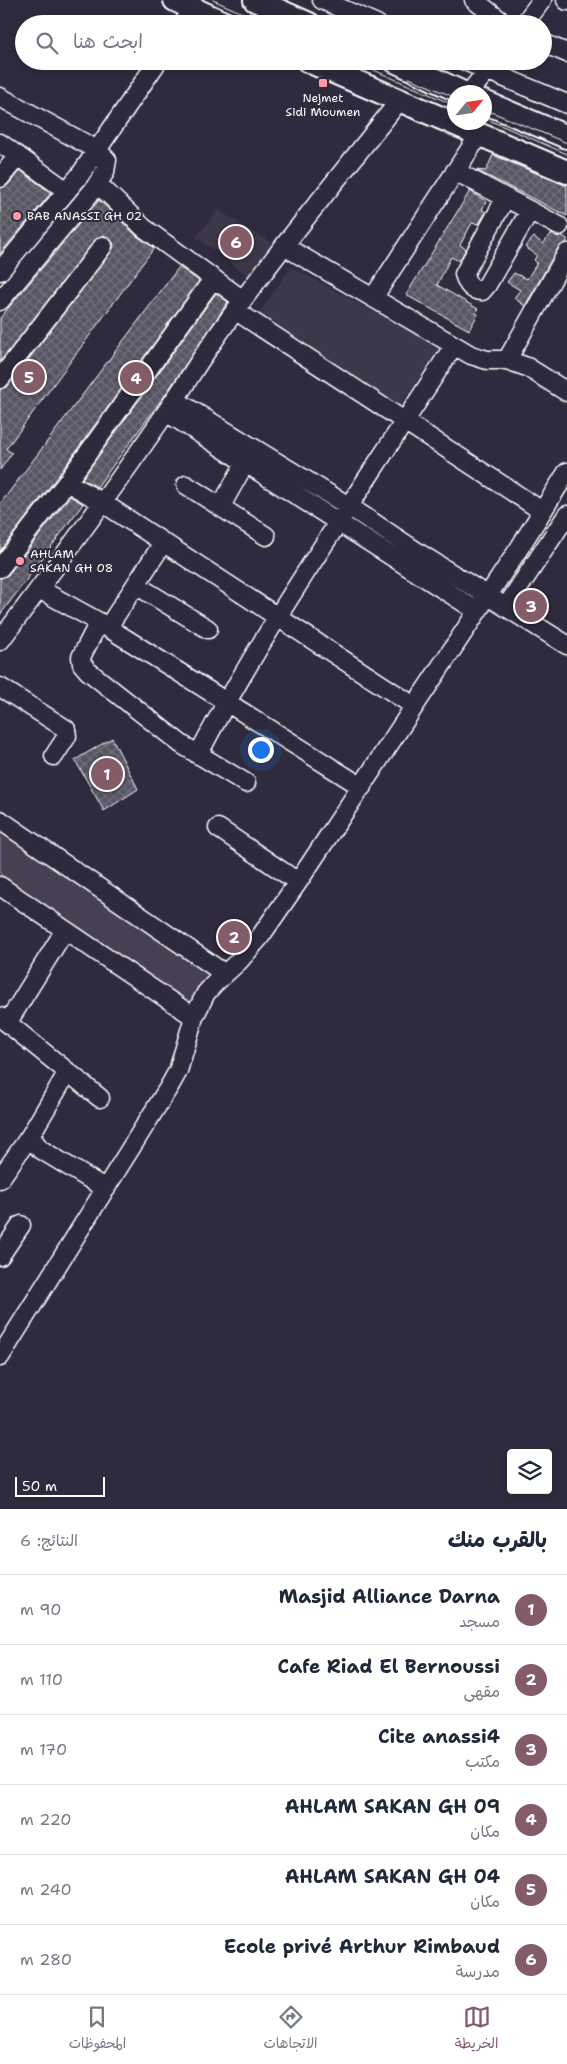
<!DOCTYPE html>
<html lang="ar">
<meta charset="utf-8">
<style>
:root{--surface:#fff;--page:#f2f2f3;--text:#1f2937;--muted:#747a83;--line:#e0e1e3;--accent:#845c67}
body{margin:0;font-family:"Shantell Sans","Playpen Sans Arabic",sans-serif;background:var(--page);color:var(--text);direction:rtl}
.controls{position:absolute;right:15px;bottom:15px;display:grid;overflow:hidden;border-radius:5px;box-shadow:0 2px 8px #0003}
.controls button{width:45px;height:45px;display:grid;place-items:center;padding:0;border:0;border-bottom:1px solid var(--line);background:var(--surface);color:var(--text);font:25px sans-serif}
.compass{position:absolute;left:447px;top:85px;width:45px;height:45px;border-radius:50%;background:var(--surface);box-shadow:0 2px 8px #0003;rotate:61deg}
.scale{position:absolute;left:15px;bottom:12px;width:90px;box-sizing:border-box;padding-left:5px;border:2px solid #fff;border-top:0;font-size:14px;line-height:18px;white-space:nowrap;color:#fff;-webkit-text-stroke:4px #2f2a3d;paint-order:stroke}
.you{position:absolute;left:260px;top:749px;width:18px;height:18px;margin:-12px;border:4px solid #fff;border-radius:50%;background:#1a73e8;box-shadow:0 0 0 8px #1a73e833}
.badge{display:grid;place-items:center;width:32px;height:32px;border-radius:50%;background:var(--accent);color:#fff;font-size:16px;font-weight:700}
.pin{position:absolute;translate:-50% -50%;border:2px solid #fff;box-shadow:0 1px 5px #0006}
.list{margin:0;padding:0;list-style:none}
h2{display:flex;justify-content:space-between;align-items:center;height:65px;margin:0;padding:0 20px;font-size:21px}
h2 small{font-size:16px;font-weight:400;color:var(--muted)}
.list li{display:grid;grid-template-columns:32px 1fr auto;gap:15px;align-items:center;box-sizing:border-box;height:70px;padding:0 20px;border-top:1px solid var(--line)}
.list b{display:block;font-size:19px;white-space:nowrap}
.list p{margin:0;font-size:16px;white-space:nowrap;color:var(--muted)}
.list em{font-size:16px;font-style:normal;color:var(--muted)}
.icon{flex:none;width:28px;height:28px;fill:none;stroke:currentColor;stroke-width:2;stroke-linecap:round;stroke-linejoin:round}
.map{position:relative;flex:none;width:567px;height:1509px;overflow:hidden;direction:ltr}
.search{position:absolute;background:var(--surface);box-shadow:0 2px 8px #0003;left:15px;right:15px;top:15px;height:55px;display:flex;align-items:center;gap:12px;box-sizing:border-box;padding:0 18px;border-radius:28px;color:var(--muted);font-size:19px}
.sheet{height:485px;background:var(--surface)}
nav{display:flex;justify-content:space-around;align-items:center;box-sizing:border-box;height:70px;border-top:1px solid var(--line);background:var(--surface);font-size:14px;color:var(--muted)}
nav a{display:grid;justify-items:center;gap:2px}
nav .on{color:var(--accent)}
.map>svg:first-child{display:block}
</style>
<div class="map">
<svg width="567" height="1509" viewBox="0 0 567 1509">
<defs>
<pattern id="building-cross-hatch" width="8" height="8" patternUnits="userSpaceOnUse" patternTransform="scale(1.25)"><rect width="8" height="8" fill="#595564"/><path d="M0 0l8 8M0 8l8-8" fill="none" stroke="#726e7b"/></pattern>
</defs>
<rect width="100%" height="100%" fill="#2f2a3d"/>
<filter id="ink" filterUnits="userSpaceOnUse"><feTurbulence type="fractalNoise" baseFrequency=".02" numOctaves="2"/><feDisplacementMap in="SourceGraphic" scale="10" xChannelSelector="R" yChannelSelector="G"/><feConvolveMatrix kernelMatrix="1 2 1 2 8 2 1 2 1" color-interpolation-filters="sRGB"/></filter>
<g filter="url(#ink)">
<path fill="#3c3749" d="M 218,210 L 278,247 L 254,280 L 196,237 Z
M 291,267 L 440,347 L 399,407 L 255,319 Z"/>
<path fill="#464152" stroke="#a2a0a8" d="M 0,832 L 210,975 L 189,1006 L 0,874 Z"/>
<path fill="url(#building-cross-hatch)" stroke="#fff" d="M 493,155 L 567,186 L 567,216 L 476,170 L 486,171 Z
M 20,170 L 51,193 L 0,254 L 0,188 L 8,185 Z
M 470,191 L 486,201 L 482,210 L 486,212 L 479,224 L 472,223 L 460,245 L 466,249 L 459,261 L 451,257 L 437,285 L 478,309 L 475,312 L 478,314 L 469,330 L 406,295 Z
M 99,200 L 137,236 L 154,248 L 6,449 L 12,453 L 0,470 L 0,389 L 8,386 L 111,252 L 114,247 L 113,242 L 104,235 L 95,240 L 0,362 L 0,318 Z
M 551,234 L 559,237 L 563,236 L 567,239 L 567,242 L 558,248 L 525,306 L 514,298 L 520,290 L 507,282 L 514,273 L 527,279 L 537,263 L 534,260 L 537,255 L 525,247 L 534,237 L 543,244 Z
M 179,267 L 199,281 L 58,476 L 0,551 L 0,504 Z
M 216,293 L 228,302 L 165,395 L 97,487 L 82,479 Z
M 70,496 L 83,504 L 0,615 L 0,578 L 8,575 Z
M 112,738 L 138,789 L 104,811 L 75,760 Z"/>
<g fill="none" stroke-linecap="round" stroke-linejoin="round">
<defs>
<path id="minor" d="M 322,0 L 377,24
M 474,0 L 505,24
M 566,0 L 567,1
M 183,24 L 194,8
M 524,24 L 542,0
M 543,43 L 567,53
M 465,61 L 567,104
M 470,92 L 494,62
M 0,97 L 97,150 L 107,160 L 105,172 L 94,189 L 0,301
M 0,143 L 67,191
M 455,171 L 559,226
M 0,178 L 18,156
M 98,184 L 144,228 L 243,300
M 505,199 L 464,274 C 467,284 471,291 482,291 L 487,285 L 529,212
M 284,246 L 471,355 L 487,360 L 507,360 L 527,367 L 567,392
M 0,271 L 80,175 L 158,61
M 213,279 L 67,482 L 103,503 L 414,706
M 373,298 L 479,135
M 236,311 L 542,511
M 507,360 L 567,253
M 0,379 L 103,246
M 175,400 L 350,507 L 422,555 L 567,645
M 166,412 L 477,611
M 186,485 L 266,536
M 221,506 L 245,463
M 0,568 L 67,482
M 136,585 L 208,629
M 39,589 L 99,622 L 362,787
M 506,607 L 567,515
M 99,622 L 81,657 L 82,664 L 88,671 L 181,744 L 246,783
M 108,627 L 163,543
M 0,641 C 60,561 119,482 175,399 C 186,384 195,367 206,352 C 265,265 334,184 399,101
M 0,687 L 66,729 L 67,736 L 54,756
M 198,755 C 273,612 368,481 454,345
M 0,820 L 225,974
M 218,828 L 298,882
M 0,886 L 194,1017
M 0,1017 L 100,1098
M 8,1022 L 65,930
M 67,1073 L 30,1136 L 40,1149 L 106,1189
M 0,1179 L 30,1136
M 0,1256 L 21,1225
M 0,1357 L 169,1087 L 178,1071 L 194,1017 L 206,993 L 215,983 L 239,961 L 260,937 L 298,882 L 518,550 L 567,472"/>
<path id="major" d="M 175,0 L 226,24
M 255,0 L 309,24
M 308,61 L 567,172
M 395,61 L 461,92
M 484,102 L 567,137"/>
</defs>
<use href="#minor" stroke="#fff" stroke-width="21"/>
<use href="#major" stroke="#fff" stroke-width="26"/>
<use href="#minor" stroke="#2f2a3d" stroke-width="18"/>
<use href="#major" stroke="#2f2a3d" stroke-width="22"/>
<path stroke="#fff" stroke-width="1" d="M 213,0 L 267,24
M 263,16 L 280,24
M 353,61 L 454,105
M 409,78 L 454,97
M 484,109 L 567,143
M 484,118 L 567,154"/>
</g>
</g>
<g fill="#ff9aa2" stroke="#2f2a3d" stroke-width="2">
<rect x="318" y="78" width="10" height="10" rx="2.5"/>
<circle cx="17" cy="216" r="5"/>
<circle cx="20" cy="561" r="5"/>
</g>
<g text-anchor="middle" stroke-width="4" stroke-linejoin="round" paint-order="stroke">
<g font-size="12" fill="#fff" stroke="#2f2a3d" text-anchor="start">
<text x="323" y="102" text-anchor="middle">Nejmet<tspan x="323" dy="14">Sidi Moumen</tspan></text>
<text x="27" y="220">BAB ANASSI GH 02</text>
<text x="30" y="558">AHLAM<tspan x="30" dy="14">SAKAN GH 08</tspan></text>
</g>
</g>
</svg>
<div class="controls">
<button><svg class="icon" aria-label="layers" viewBox="0 0 24 24"><path d="M12 4l9 5-9 5-9-5zM3 14l9 5 9-5"/></svg></button>
</div>
<svg class="compass" viewBox="-18 -18 36 36"><path d="M0-13l5 13h-10z" fill="#e53935"/><path d="M0 13l5-13h-10z" fill="#747a83"/></svg>
<div class="scale">50 m</div>
<div class="you"></div>
<div class="pin badge" style="left:107px;top:774px">1</div>
<div class="pin badge" style="left:234px;top:937px">2</div>
<div class="pin badge" style="left:531px;top:606px">3</div>
<div class="pin badge" style="left:136px;top:378px">4</div>
<div class="pin badge" style="left:29px;top:377px">5</div>
<div class="pin badge" style="left:236px;top:242px">6</div>
<div class="search"><svg class="icon" aria-label="search" viewBox="0 0 24 24"><circle cx="10" cy="10" r="6"/><path d="M15 15l6 6"/></svg>ابحث هنا</div>
</div>
<section class="sheet">
<h2>بالقرب منك<small>النتائج: 6</small></h2>
<ul class="list">
<li><span class="badge">1</span><div><b>Masjid Alliance Darna</b><p>مسجد</p></div><em>90 m</em></li>
<li><span class="badge">2</span><div><b>Cafe Riad El Bernoussi</b><p>مقهى</p></div><em>110 m</em></li>
<li><span class="badge">3</span><div><b>Cite anassi4</b><p>مكتب</p></div><em>170 m</em></li>
<li><span class="badge">4</span><div><b>AHLAM SAKAN GH 09</b><p>مكان</p></div><em>220 m</em></li>
<li><span class="badge">5</span><div><b>AHLAM SAKAN GH 04</b><p>مكان</p></div><em>240 m</em></li>
<li><span class="badge">6</span><div><b>Ecole privé Arthur Rimbaud</b><p>مدرسة</p></div><em>280 m</em></li>
</ul>
</section>
<nav>
<a class="on"><svg class="icon" aria-label="map" viewBox="0 0 24 24"><path d="M3 6l6-2 6 2 6-2v14l-6 2-6-2-6 2zM9 4v14M15 6v14"/></svg>الخريطة</a>
<a><svg class="icon" aria-label="directions" viewBox="0 0 24 24"><path d="M12 3l9 9-9 9-9-9zM9 14v-3h6M13 9l2 2-2 2"/></svg>الاتجاهات</a>
<a><svg class="icon" aria-label="saved" viewBox="0 0 24 24"><path d="M7 4h10v16l-5-4-5 4z"/></svg>المحفوظات</a>
</nav>
